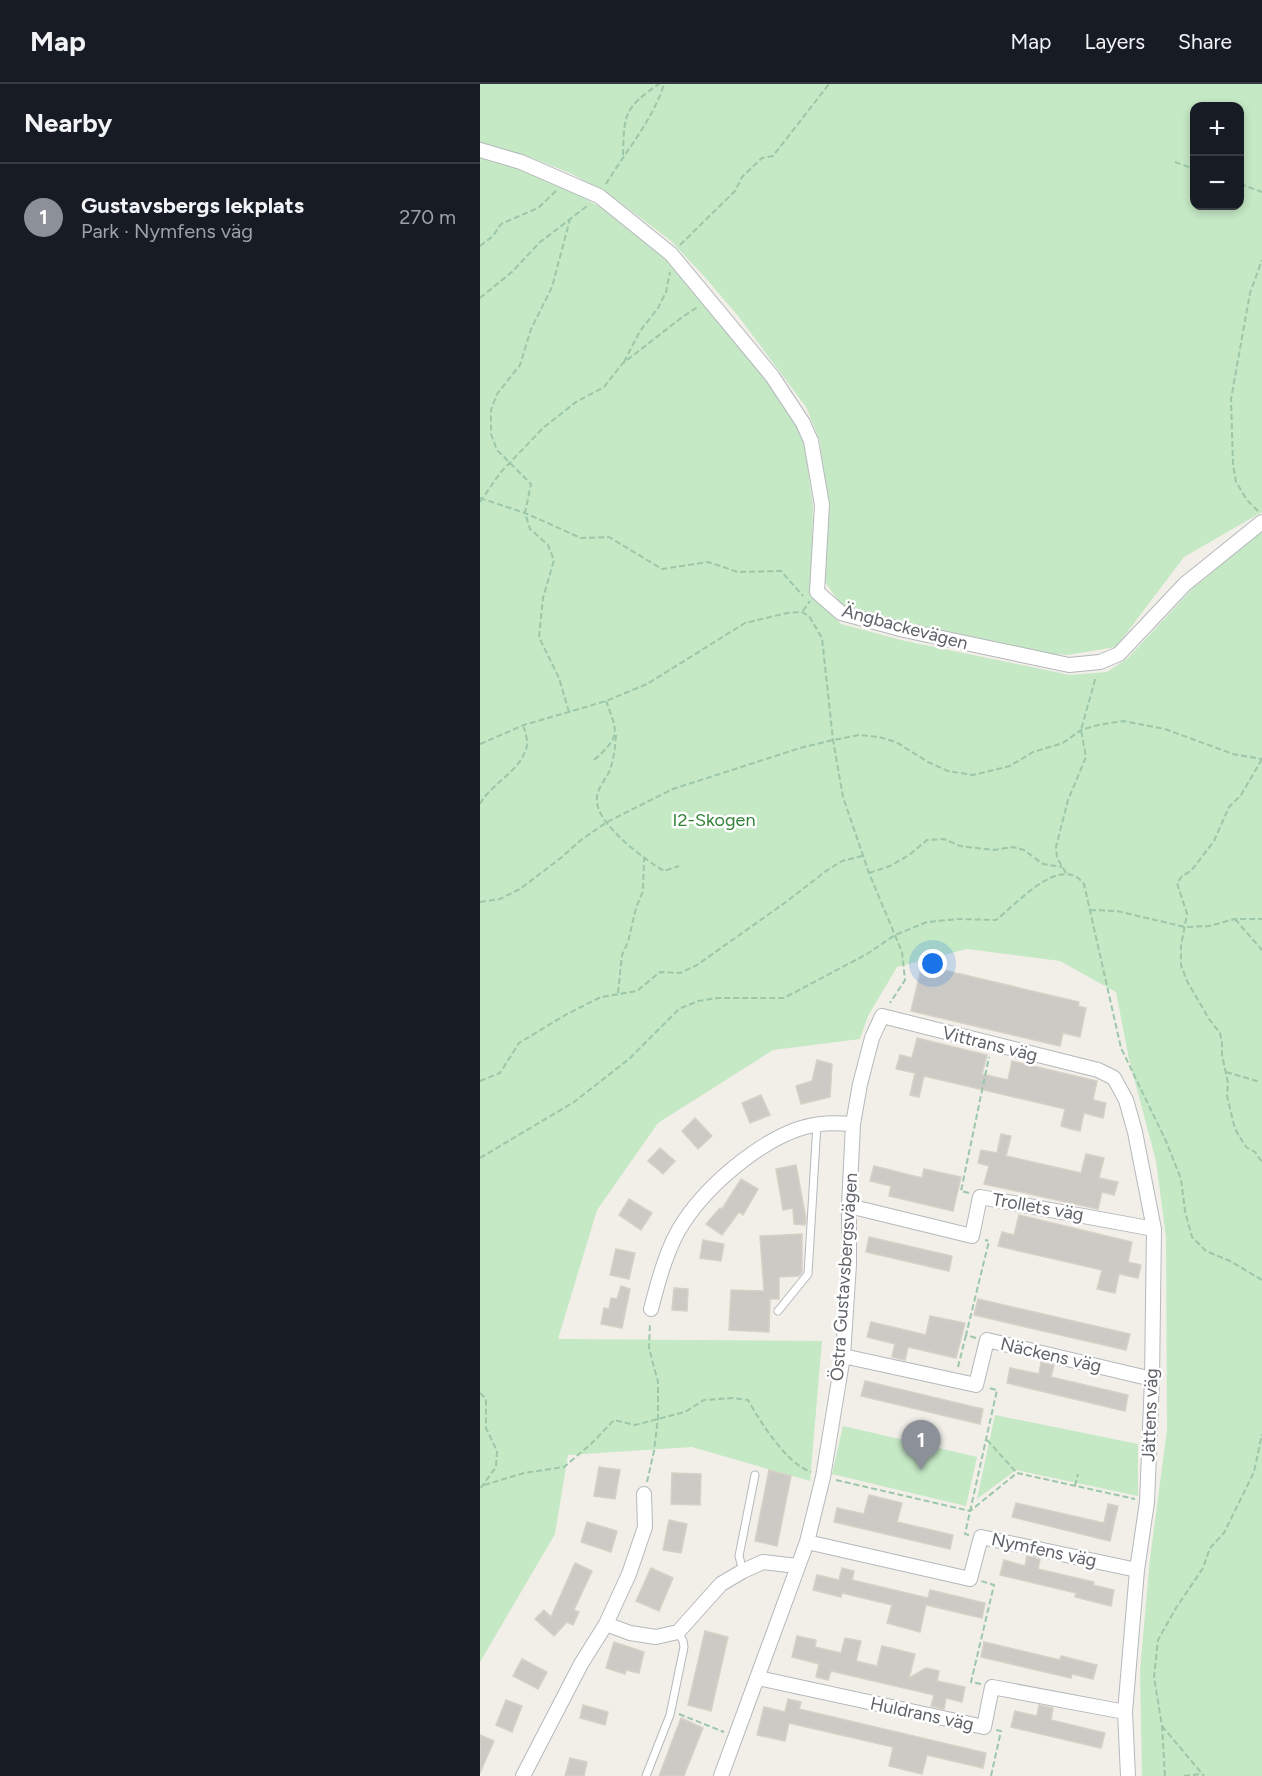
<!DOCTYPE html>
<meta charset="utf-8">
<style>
:root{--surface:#171b24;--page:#20242c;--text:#f1f3f6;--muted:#9ea1a6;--line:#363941;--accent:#8c9099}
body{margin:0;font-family:Figtree,sans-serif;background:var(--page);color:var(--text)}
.controls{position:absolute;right:18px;top:18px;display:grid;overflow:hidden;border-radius:12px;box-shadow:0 3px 9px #0003}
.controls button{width:54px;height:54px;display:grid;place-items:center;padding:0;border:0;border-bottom:2px solid var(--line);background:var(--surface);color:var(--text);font:30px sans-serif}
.you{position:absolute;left:453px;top:880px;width:21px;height:21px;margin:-15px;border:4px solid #fff;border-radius:50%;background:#1a73e8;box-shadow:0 0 0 9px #1a73e833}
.badge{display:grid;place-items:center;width:39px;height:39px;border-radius:50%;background:var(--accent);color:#fff;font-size:20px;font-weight:700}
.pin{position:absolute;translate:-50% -50px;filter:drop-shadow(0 2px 3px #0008)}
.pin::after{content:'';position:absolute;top:32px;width:21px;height:18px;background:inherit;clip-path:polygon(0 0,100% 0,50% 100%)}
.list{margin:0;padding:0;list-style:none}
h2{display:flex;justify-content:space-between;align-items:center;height:78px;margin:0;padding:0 24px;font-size:26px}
h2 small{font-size:20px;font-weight:400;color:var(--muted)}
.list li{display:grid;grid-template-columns:39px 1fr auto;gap:18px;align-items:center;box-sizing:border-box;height:108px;padding:0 24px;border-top:2px solid var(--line)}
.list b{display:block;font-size:22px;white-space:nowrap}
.list p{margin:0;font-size:20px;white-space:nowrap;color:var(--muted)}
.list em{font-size:20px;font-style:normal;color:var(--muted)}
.map{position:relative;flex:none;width:782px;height:1692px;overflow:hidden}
header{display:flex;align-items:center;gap:36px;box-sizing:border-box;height:84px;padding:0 30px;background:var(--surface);border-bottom:2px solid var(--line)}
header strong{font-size:28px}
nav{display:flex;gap:33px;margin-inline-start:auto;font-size:21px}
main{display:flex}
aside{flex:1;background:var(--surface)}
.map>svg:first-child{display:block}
</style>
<header>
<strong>Map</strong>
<nav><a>Map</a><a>Layers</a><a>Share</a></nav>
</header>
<main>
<aside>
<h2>Nearby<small></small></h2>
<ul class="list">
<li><span class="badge">1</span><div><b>Gustavsbergs lekplats</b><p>Park · Nymfens väg</p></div><em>270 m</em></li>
</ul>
</aside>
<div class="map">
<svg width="782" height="1692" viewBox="0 0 782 1692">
<rect width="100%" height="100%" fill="#f1efe8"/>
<path fill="#c5e8c5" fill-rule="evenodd" d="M 0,0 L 782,0 L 782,428 L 704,473 L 636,563 L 587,571 L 547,568 L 362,522 L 345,498 L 347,420 L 340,357 L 326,323 L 259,233 L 223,191 L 190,156 L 127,109 L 90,89 L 44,71 L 0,59 ZM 714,22 L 760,22 L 760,122 L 714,122 Z
M 0,73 L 39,83 L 83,102 L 120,123 L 186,175 L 287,298 L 314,337 L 324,358 L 333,421 L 331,509 L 361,540 L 425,557 L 590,591 L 627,588 L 648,574 L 712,505 L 782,447 L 782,1692 L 662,1692 L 660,1586 L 670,1475 L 687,1346 L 686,1153 L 676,1077 L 649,975 L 636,908 L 580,877 L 487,865 L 417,883 L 388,932 L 380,955 L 293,966 L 178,1039 L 117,1126 L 78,1255 L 342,1257 L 330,1397 L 212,1363 L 88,1371 L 75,1450 L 0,1578 Z
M 515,1331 L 658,1360 L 658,1412 L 536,1386 L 497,1415 Z
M 363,1342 L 497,1373 L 486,1422 L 352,1390 Z"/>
<path fill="#cccac5" stroke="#d6d1c6" stroke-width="1.5" d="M 442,881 L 599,918 L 598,922 L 606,924 L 600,953 L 583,949 L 580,962 L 431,927 Z
M 437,954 L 507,971 L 502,990 L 528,996 L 532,977 L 617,997 L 613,1016 L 626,1019 L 623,1034 L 604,1029 L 600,1047 L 591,1045 L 581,1042 L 585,1025 L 444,992 L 439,1013 L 430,1011 L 435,989 L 416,985 L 420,971 L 432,974 Z
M 337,976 L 352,980 L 350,1013 L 321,1020 L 316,1002 L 332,997 Z
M 281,1011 L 290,1031 L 270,1039 L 262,1019 Z
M 215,1034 L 232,1052 L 218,1065 L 202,1047 Z
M 521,1050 L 531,1052 L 526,1072 L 601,1089 L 606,1070 L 624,1074 L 619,1094 L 638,1098 L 634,1111 L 622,1108 L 618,1125 L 504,1100 L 509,1082 L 498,1079 L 501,1066 L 517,1069 Z
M 180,1064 L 195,1077 L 183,1090 L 168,1077 Z
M 316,1081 L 326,1135 L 325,1141 L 314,1140 L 313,1124 L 303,1126 L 296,1085 Z
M 394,1082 L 442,1094 L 444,1085 L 481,1093 L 473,1127 L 409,1112 L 411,1102 L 390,1097 Z
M 261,1095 L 278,1105 L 263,1131 L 259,1128 L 242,1151 L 226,1140 L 240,1124 L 242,1125 Z
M 149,1115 L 172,1129 L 161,1146 L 139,1131 Z
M 539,1131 L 652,1158 L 648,1178 L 661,1181 L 658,1194 L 639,1190 L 635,1209 L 617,1205 L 622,1186 L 518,1162 L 522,1148 L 534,1151 Z
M 322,1150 L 322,1188 L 319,1192 L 299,1193 L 299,1215 L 290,1215 L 289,1248 L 249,1246 L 251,1206 L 284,1207 L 280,1152 Z
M 389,1153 L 472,1172 L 469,1187 L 386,1168 Z
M 223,1156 L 244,1160 L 241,1177 L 220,1174 Z
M 136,1165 L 155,1169 L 149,1195 L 130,1191 Z
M 141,1202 L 150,1205 L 142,1244 L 121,1240 L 124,1224 L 129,1225 L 131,1214 L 137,1215 Z
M 194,1204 L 208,1205 L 207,1227 L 192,1226 Z
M 498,1215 L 650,1250 L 646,1266 L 494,1231 Z
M 450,1232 L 485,1239 L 476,1274 L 428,1263 L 425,1276 L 412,1273 L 415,1260 L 387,1253 L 391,1238 L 446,1251 Z
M 561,1278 L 574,1281 L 571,1293 L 648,1311 L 645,1327 L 527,1299 L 530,1284 L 559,1290 Z
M 385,1297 L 503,1325 L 500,1340 L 381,1312 Z
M 119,1383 L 140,1386 L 135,1415 L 114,1412 Z
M 289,1386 L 311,1392 L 297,1462 L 275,1457 Z
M 192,1389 L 221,1390 L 220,1421 L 191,1420 Z
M 389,1411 L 422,1419 L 417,1438 L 473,1451 L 470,1465 L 354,1438 L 357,1424 L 384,1430 Z
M 536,1419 L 624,1439 L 628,1420 L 638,1422 L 630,1457 L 532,1433 Z
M 189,1436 L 207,1440 L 201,1469 L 183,1466 Z
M 107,1438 L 137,1447 L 131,1468 L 101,1458 Z
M 547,1472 L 560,1475 L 558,1485 L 614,1498 L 613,1501 L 634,1506 L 631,1522 L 595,1513 L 596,1509 L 520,1491 L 524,1476 L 545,1482 Z
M 95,1479 L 112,1487 L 94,1526 L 99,1528 L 93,1541 L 87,1538 L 74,1552 L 55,1535 L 64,1526 L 71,1533 Z
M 171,1484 L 193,1494 L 179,1527 L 156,1517 Z
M 362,1484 L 374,1487 L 372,1496 L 448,1514 L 450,1506 L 505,1519 L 502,1534 L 446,1521 L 440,1548 L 407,1539 L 412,1521 L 362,1509 L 361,1513 L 333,1506 L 337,1491 L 359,1496 Z
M 225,1547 L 248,1553 L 231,1627 L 208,1621 Z
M 317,1552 L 336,1556 L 335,1563 L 361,1569 L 365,1554 L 381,1557 L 376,1577 L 397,1582 L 402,1562 L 435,1570 L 429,1594 L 446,1584 L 459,1587 L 457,1597 L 485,1603 L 482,1618 L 466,1614 L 464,1625 L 451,1622 L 454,1611 L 351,1587 L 348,1596 L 336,1593 L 339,1580 L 312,1573 Z
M 134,1558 L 164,1568 L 159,1589 L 146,1586 L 145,1590 L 126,1584 Z
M 504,1558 L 580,1576 L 581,1572 L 617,1581 L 613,1595 L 592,1590 L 591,1594 L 501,1573 Z
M 42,1575 L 67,1588 L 58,1605 L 33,1592 Z
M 308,1615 L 321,1618 L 319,1625 L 506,1669 L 503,1684 L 447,1671 L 442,1690 L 409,1682 L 413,1663 L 309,1639 L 305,1657 L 277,1651 L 284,1623 L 305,1628 Z
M 26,1616 L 42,1622 L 32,1648 L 16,1641 Z
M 103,1621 L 128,1628 L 125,1641 L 100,1634 Z
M 559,1621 L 573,1624 L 571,1636 L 625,1649 L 621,1664 L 531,1643 L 535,1627 L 557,1632 Z
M 201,1634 L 223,1644 L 207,1684 L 204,1692 L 179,1692 Z
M 0,1651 L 14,1657 L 0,1689 Z
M 90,1674 L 107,1678 L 104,1692 L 85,1692 Z"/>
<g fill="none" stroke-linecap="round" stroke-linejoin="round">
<defs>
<path id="service" d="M 298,1227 L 328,1190 L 337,1040
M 263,1487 L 259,1472 L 275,1391
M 166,1692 L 190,1631 L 204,1563 L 203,1557 L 198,1548"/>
<path id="minor" d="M 0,66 L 41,78 L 119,112 L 191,170 L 292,292 L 323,339 L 331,357 L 342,421 L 337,508 L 361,529 L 424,546 L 589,581 L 620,578 L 639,570 L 705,500 L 782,438
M 369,1122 L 492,1152 L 500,1113 L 674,1145
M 171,1225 C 178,1198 187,1163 203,1139 C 229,1099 291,1045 341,1040 C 351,1038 363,1040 373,1040
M 363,1272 L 496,1301 L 507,1256 L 672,1295
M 327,1458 L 490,1495 L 501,1453 L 657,1486
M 126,1540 L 150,1549 L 176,1553 L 198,1548 L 241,1500 L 263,1487 L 283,1478 L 317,1482
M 278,1594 L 504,1643 L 512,1603 L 645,1628
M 43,1692 L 101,1580 L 126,1540 L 149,1490 L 165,1443 L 164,1410
M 241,1692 L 327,1458 L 343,1393 L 363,1272 L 369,1180 L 369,1122 L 373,1040 L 380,1000 L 392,954 L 402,932 L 618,986 L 634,994 L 646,1016 L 655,1048 L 674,1145 L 672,1295 L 667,1418 L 657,1486 L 645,1628 L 648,1692"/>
</defs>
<use href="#service" stroke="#b5b8bc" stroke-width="9"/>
<use href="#minor" stroke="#b5b8bc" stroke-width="16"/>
<path stroke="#9cc7a9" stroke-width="2" stroke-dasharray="6 3" stroke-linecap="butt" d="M 143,71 C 144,30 144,24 179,0
M 695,78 L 714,85
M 126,100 C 145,68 173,36 184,0
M 760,100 L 782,108
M 200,161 L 255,107 L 262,93 L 282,74 L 293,72 L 349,0
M 0,162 L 13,152 L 21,140 L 58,124 L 76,107
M 0,214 L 33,187 L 59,159 L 107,122
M 144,278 L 160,247 L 178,224 L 186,208 L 190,188
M 0,414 L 45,429 L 101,454 L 129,453 L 182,485 L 228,478 L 258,488 L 301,487 L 323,512
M 0,418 L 20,389 L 63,344 L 96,318 L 124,303 L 142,280 L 201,234 L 219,222
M 778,427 L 767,416 L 756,398 L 753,380 L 751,315 L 770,209 L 782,176
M 323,527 L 330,517
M 89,628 L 79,594 L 59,553 L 63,514 L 74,476 L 68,461 L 50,445 L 45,429 L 51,400 L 17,366 L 11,350 L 11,326 L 17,310 L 40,281 L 51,245 L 72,203 L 90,135
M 136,651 C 135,664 134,676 129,688 C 125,696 118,704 117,713 C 113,738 164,775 184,787 L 199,782
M 0,660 L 44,641 L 126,617 L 167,600 L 265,539 L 307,529 L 322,528 L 329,532 L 342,554 L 353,656 L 363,713 L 389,789 L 422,868 L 425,896 L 410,919
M 782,675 L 761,711 L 749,723 L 734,757 L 711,787 L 702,792 L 697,799 L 707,830 L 701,862 L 701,881 L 707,897 L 729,935 L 740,949 L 742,959 L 742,971 L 748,999 L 747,1012 L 755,1045 L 766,1063 L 775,1068 L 782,1078
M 114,676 C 141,652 138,649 126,617
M 0,720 C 12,698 42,687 47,661 C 48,656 45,648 44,643
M 389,789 L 410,782 L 429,771 L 447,756 L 464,755 L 480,762 L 514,766 L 533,763 L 544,766 L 563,780 L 582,783
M 586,789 L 577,774 L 576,763 L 588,716 L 606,673 L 601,646 L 616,592
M 0,818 L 20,815 L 40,805 L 82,773 L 101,756 L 127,738 L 193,705 L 320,664 L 353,656 L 379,651 L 399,653 L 416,658 L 448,678 L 468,687 L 493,691 L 530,682 L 553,668 L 583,659 L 601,646 L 618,641 L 643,637 L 685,645 L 753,670 L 782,675
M 610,826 L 637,827 L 705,843 L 729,842 L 755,835 L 782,835
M 755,835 L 782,866
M 138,909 L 142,871 L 148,858 L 156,824 L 163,807 L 164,775
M 746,988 L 780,998
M 0,997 L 20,989 L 39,959 L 87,930 L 121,913 L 157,907 L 180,888 L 200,889 L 217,881 L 306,818 L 346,787 L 362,777 L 382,772
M 0,1074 L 94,1018 L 149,975 L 199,925 L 218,917 L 238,914 L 304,914 L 387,870 L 415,851 L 447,838 L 478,835 L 516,836 C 537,820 580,769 604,800 L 641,964 L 686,1057 L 701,1095 L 705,1127 L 712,1153 L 726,1167 L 750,1177 L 782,1196
M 489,1109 L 481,1107 L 509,973
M 496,1254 L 486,1251 L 509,1157 L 505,1156
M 478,1283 L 486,1251
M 0,1309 L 6,1315 L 6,1344 L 17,1367 L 16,1383 L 0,1405
M 507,1356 L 537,1389
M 356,1396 L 490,1427 L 537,1389 L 655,1415
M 167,1398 L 174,1367 L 178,1334 L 178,1298 L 169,1264 L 170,1238
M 4,1401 L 44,1389 L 84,1383 L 111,1360 L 134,1336 L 155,1341 L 205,1328 L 224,1316 L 253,1314 L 268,1316 C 281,1339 306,1379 331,1388
M 595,1402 L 598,1390
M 489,1451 L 485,1450 L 517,1306 L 509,1304
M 501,1600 L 491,1598 L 514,1501 L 501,1497
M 199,1630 L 244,1648
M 682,1642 L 724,1692
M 511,1692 L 521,1647 L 516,1646
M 685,1692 L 682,1642 L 674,1593 L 678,1556 L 696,1524 L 723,1484 L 730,1464 L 744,1449 L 774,1388 L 782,1350
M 704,1692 L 722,1690"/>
<use href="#service" stroke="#fff" stroke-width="7"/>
<use href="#minor" stroke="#fff" stroke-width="14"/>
</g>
<g text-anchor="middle" stroke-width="5" stroke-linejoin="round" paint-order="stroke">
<g font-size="18" fill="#5f6368" stroke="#fff">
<text transform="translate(425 543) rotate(15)" y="6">Ängbackevägen</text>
<text transform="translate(510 960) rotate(14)" y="6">Vittrans väg</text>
<text transform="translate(558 1123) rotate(10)" y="6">Trollets väg</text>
<text transform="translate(364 1193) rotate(-86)" y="6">Östra Gustavsbergsvägen</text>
<text transform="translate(571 1271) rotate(13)" y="6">Näckens väg</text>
<text transform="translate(670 1331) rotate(-88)" y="6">Jättens väg</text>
<text transform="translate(564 1466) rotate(12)" y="6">Nymfens väg</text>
<text transform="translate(442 1630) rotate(12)" y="6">Huldrans väg</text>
</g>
<g font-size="18" fill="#348238" stroke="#fff">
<text x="234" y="742">I2-Skogen</text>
</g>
</g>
</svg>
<div class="controls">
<button>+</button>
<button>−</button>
</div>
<div class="you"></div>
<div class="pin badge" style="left:441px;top:1386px">1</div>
</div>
</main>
